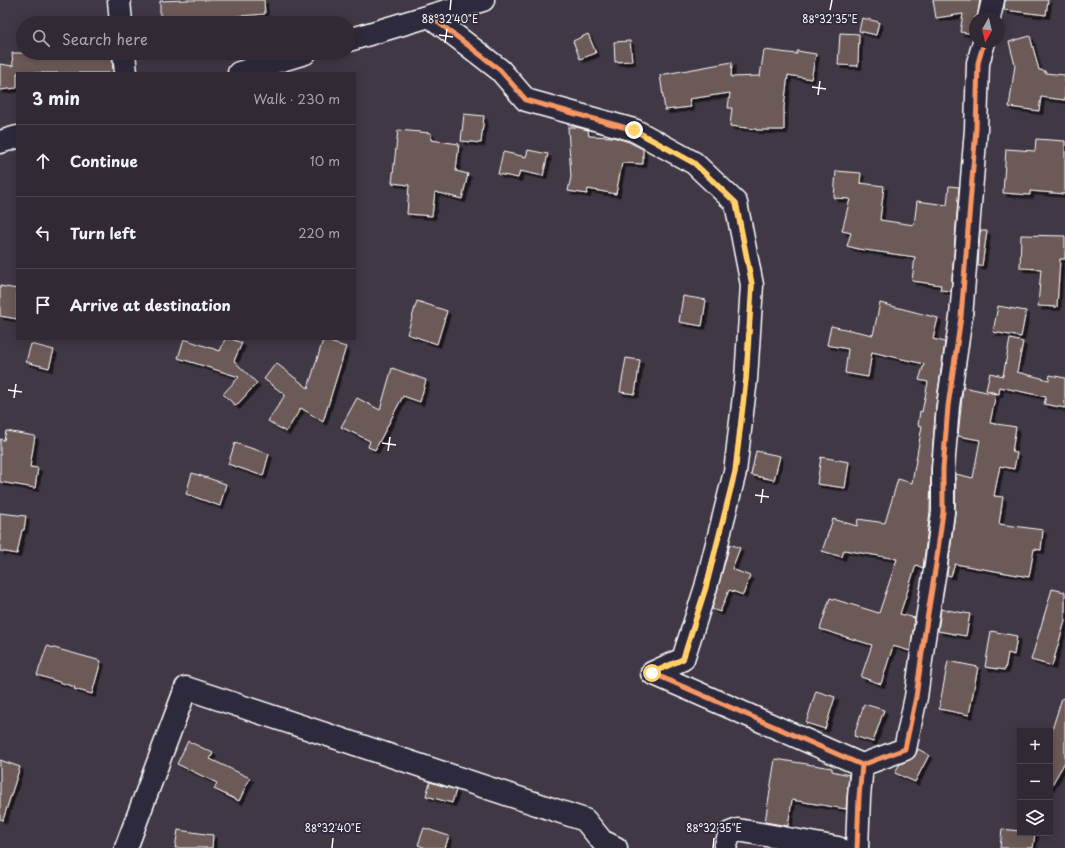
<!DOCTYPE html>
<meta charset="utf-8">
<style>
:root{--surface:#312a34;--page:#3d3640;--text:#f1f3f6;--muted:#a8a7ac;--line:#4c464f}
body{margin:0;font-family:"Playpen Sans",sans-serif;background:var(--page);color:var(--text)}
.controls{position:absolute;right:12px;bottom:12px;display:grid;overflow:hidden;border-radius:0px;box-shadow:0 2px 10px #0003}
.controls button{width:36px;height:36px;display:grid;place-items:center;padding:0;border:0;border-bottom:1px solid var(--line);background:var(--surface);color:var(--text);font:20px sans-serif}
.compass{position:absolute;left:969px;top:12px;width:36px;height:36px;border-radius:50%;background:var(--surface);box-shadow:0 2px 10px #0003;rotate:188deg}
.stop{position:absolute;width:12px;height:12px;margin:-9px;border:3px solid #ffd166;border-radius:50%;background:#fff}
.stop.end{background:#ffd166;border-color:#fff;box-shadow:0 1px 4px #0008}
.list{margin:0;padding:0;list-style:none}
h2{display:flex;justify-content:space-between;align-items:center;height:52px;margin:0;padding:0 16px;font-size:17px}
h2 small{font-size:13px;font-weight:400;color:var(--muted)}
.list li{display:grid;grid-template-columns:26px 1fr auto;gap:12px;align-items:center;box-sizing:border-box;height:72px;padding:0 16px;border-top:1px solid var(--line)}
.list b{display:block;font-size:15px;white-space:nowrap}
.list em{font-size:13px;font-style:normal;color:var(--muted)}
.icon{flex:none;width:22px;height:22px;fill:none;stroke:currentColor;stroke-width:2;stroke-linecap:round;stroke-linejoin:round}
.map{position:relative;flex:none;width:1065px;height:848px;overflow:hidden}
.search{position:absolute;background:var(--surface);box-shadow:0 2px 10px #0003;left:16px;top:16px;width:340px;height:44px;display:flex;align-items:center;gap:10px;box-sizing:border-box;padding:0 14px;border-radius:22px;color:var(--muted);font-size:15px}
.panel{position:absolute;background:var(--surface);box-shadow:0 2px 10px #0003;left:16px;top:72px;width:340px;height:268px;border-radius:0px}
.map>svg:first-child{display:block}
</style>
<div class="map">
<svg width="1065" height="848" viewBox="0 0 1065 848">
<defs>
<filter id="shadow"><feDropShadow dx="3.5" dy="3.5" stdDeviation="0" flood-color="#0009"/></filter>
</defs>
<rect width="100%" height="100%" fill="#413845"/>
<filter id="ink" filterUnits="userSpaceOnUse"><feTurbulence type="fractalNoise" baseFrequency=".025" numOctaves="2"/><feDisplacementMap in="SourceGraphic" scale="8" xChannelSelector="R" yChannelSelector="G"/><feConvolveMatrix kernelMatrix="1 2 1 2 8 2 1 2 1" color-interpolation-filters="sRGB"/></filter>
<g filter="url(#ink)">
<path fill="#6c5a59" stroke="#fff" filter="url(#shadow)" d="M 187,0 L 264,0 L 265,14 L 216,18 L 216,19 L 160,21 L 160,1 Z
M 933,0 L 980,0 L 977,17 L 975,17 L 975,34 L 960,32 L 963,14 L 936,18 Z
M 1005,0 L 1048,0 L 1046,15 L 1004,10 Z
M 862,18 L 879,22 L 876,35 L 859,31 Z
M 840,33 L 859,34 L 858,66 L 838,65 Z
M 588,34 L 596,53 L 580,59 L 573,41 Z
M 1030,36 L 1039,70 L 1045,71 L 1045,73 L 1065,75 L 1065,100 L 1041,97 L 1039,111 L 1009,107 L 1015,65 L 1009,42 Z
M 630,41 L 632,61 L 615,62 L 614,42 Z
M 764,50 L 797,54 L 797,51 L 816,54 L 811,79 L 788,75 L 784,107 L 784,130 L 756,130 L 756,129 L 730,126 L 732,108 L 728,108 L 730,93 L 689,99 L 691,107 L 665,110 L 660,75 L 732,62 L 731,77 L 760,76 Z
M 12,53 L 112,53 L 113,73 L 17,73 L 17,88 L 0,90 L 0,64 L 13,66 Z
M 464,114 L 484,116 L 481,143 L 461,141 Z
M 568,127 L 576,127 L 588,130 L 589,136 L 613,137 L 629,142 L 643,149 L 643,164 L 622,163 L 616,194 L 588,189 L 587,194 L 568,191 L 571,177 Z
M 398,130 L 431,133 L 431,140 L 459,144 L 456,171 L 468,174 L 462,199 L 435,192 L 432,216 L 407,214 L 409,185 L 392,183 Z
M 1036,139 L 1065,141 L 1065,194 L 1030,191 L 1030,195 L 1003,193 L 1006,149 L 1035,151 Z
M 528,150 L 548,154 L 543,176 L 520,171 L 518,178 L 498,174 L 503,152 L 526,157 Z
M 836,171 L 861,173 L 860,183 L 884,186 L 880,220 L 914,225 L 917,201 L 947,205 L 949,186 L 959,187 L 951,291 L 940,290 L 941,285 L 912,281 L 915,257 L 858,249 L 847,246 L 851,233 L 842,231 L 850,199 L 834,198 Z
M 980,231 L 987,231 L 982,266 L 978,266 Z
M 1021,235 L 1065,236 L 1065,259 L 1060,259 L 1057,307 L 1038,306 L 1041,269 L 1020,268 Z
M 0,286 L 17,289 L 17,319 L 0,316 Z
M 683,296 L 706,300 L 702,326 L 679,322 Z
M 417,301 L 447,311 L 437,344 L 407,334 Z
M 880,303 L 938,318 L 933,339 L 945,342 L 936,405 L 931,468 L 930,511 L 923,568 L 916,565 L 900,614 L 915,618 L 910,651 L 893,646 L 881,684 L 861,677 L 872,645 L 820,629 L 830,598 L 879,613 L 897,559 L 844,550 L 842,557 L 822,551 L 833,519 L 857,526 L 858,519 L 885,523 L 898,479 L 912,483 L 922,426 L 918,425 L 920,411 L 922,412 L 928,382 L 919,380 L 924,364 L 872,352 L 868,377 L 845,373 L 848,349 L 827,345 L 831,326 L 873,335 Z
M 998,306 L 1026,311 L 1021,337 L 993,332 Z
M 184,339 L 220,351 L 225,339 L 231,339 L 242,343 L 234,361 L 257,383 L 236,406 L 223,394 L 239,377 L 178,358 Z
M 1010,339 L 1023,342 L 1017,372 L 1049,380 L 1050,375 L 1065,378 L 1065,408 L 1044,404 L 1046,397 L 1000,387 L 999,394 L 986,390 L 990,373 L 1003,376 Z
M 323,340 L 346,347 L 323,422 L 301,408 L 286,432 L 268,421 L 285,395 L 264,379 L 276,363 L 308,388 Z
M 31,344 L 54,350 L 49,368 L 26,362 Z
M 626,358 L 640,360 L 635,394 L 620,392 Z
M 392,368 L 426,380 L 420,402 L 403,396 L 375,450 L 368,447 L 370,441 L 341,427 L 357,398 L 380,410 Z
M 963,387 L 996,394 L 990,423 L 1016,427 L 1012,452 L 1017,453 L 1014,469 L 1000,466 L 994,496 L 1003,497 L 999,524 L 1043,530 L 1041,550 L 1034,549 L 1029,577 L 955,564 L 951,576 L 947,575 L 955,514 L 956,474 L 973,478 L 980,440 L 958,436 Z
M 6,431 L 35,436 L 30,467 L 38,468 L 35,488 L 0,482 L 0,439 L 4,440 Z
M 235,443 L 269,454 L 263,476 L 228,464 Z
M 756,451 L 780,456 L 774,480 L 751,475 Z
M 821,457 L 849,462 L 845,488 L 817,484 Z
M 192,473 L 226,484 L 220,506 L 186,494 Z
M 0,513 L 26,516 L 24,530 L 22,530 L 17,554 L 0,551 Z
M 730,544 L 740,548 L 732,569 L 750,576 L 743,595 L 729,590 L 720,612 L 712,609 Z
M 1052,589 L 1065,592 L 1065,621 L 1052,666 L 1031,660 Z
M 941,609 L 970,614 L 966,636 L 938,631 Z
M 991,631 L 1017,636 L 1014,655 L 1008,653 L 1005,670 L 985,667 Z
M 47,646 L 101,661 L 92,694 L 74,689 L 75,687 L 37,675 Z
M 948,661 L 978,667 L 969,715 L 939,709 Z
M 816,691 L 835,697 L 825,729 L 806,723 Z
M 1062,698 L 1065,699 L 1065,762 L 1050,788 L 1050,736 Z
M 864,704 L 884,710 L 873,742 L 854,736 Z
M 188,741 L 213,753 L 210,759 L 250,778 L 239,801 L 214,789 L 217,783 L 177,764 Z
M 918,749 L 929,755 L 915,782 L 895,773 L 899,765 L 914,757 Z
M 775,759 L 832,768 L 832,771 L 849,775 L 846,809 L 792,800 L 788,826 L 765,822 Z
M 0,760 L 20,767 L 3,820 L 0,819 Z
M 430,782 L 456,790 L 452,803 L 426,796 Z
M 424,828 L 449,836 L 445,848 L 426,848 L 418,845 Z
M 1002,829 L 1020,831 L 1020,833 L 1035,833 L 1033,848 L 1000,848 Z
M 178,830 L 213,835 L 212,848 L 175,848 Z"/>
<g fill="none" stroke-linecap="round" stroke-linejoin="round">
<defs>
<path id="minor" d="M 119,0 L 121,23
M 430,16 L 500,70 L 526,100 L 634,130 L 694,163 L 736,203 L 752,285 L 746,379 L 735,472 L 706,587 L 683,659 L 652,673 L 862,765 L 859,797 L 857,848
M 989,18 L 993,0
M 349,40 L 483,0
M 124,53 L 126,73
M 239,73 L 305,53
M 0,142 L 17,137
M 862,765 L 905,749 L 916,697 L 924,638 L 936,564 L 943,512 L 943,469 L 948,406 L 961,317 L 976,129 L 978,63 L 984,42
M 126,848 L 186,688 L 585,820 L 602,841 L 616,848
M 725,848 L 730,833 L 738,830 L 838,848"/>
</defs>
<use href="#minor" stroke="#fff" stroke-width="25"/>
<use href="#minor" stroke="#2f2a3d" stroke-width="22"/>
<defs>
<path id="cycleway" d="M 430,16 L 500,70 L 526,100 L 634,130 L 694,163 L 736,203 L 752,285 L 746,379 L 735,472 L 706,587 L 683,659 L 652,673 L 862,765 L 859,797 L 857,848
M 862,765 L 905,749 L 916,697 L 924,638 L 936,564 L 943,512 L 943,469 L 948,406 L 961,317 L 976,129 L 978,63 L 984,42"/>
</defs>
<use href="#cycleway" stroke="#2f2a3d" stroke-width="8"/>
<use href="#cycleway" stroke="#f99763" stroke-width="5"/>
</g>
</g>
<g fill="none" stroke-linecap="round" stroke-linejoin="round" filter="url(#ink)">
<path stroke="#ffd166" stroke-width="5" d="M 634,130 L 694,163 L 736,203 L 752,284 L 746,379 L 735,472 L 706,587 L 683,659 L 652,673"/>
</g>
<path fill="none" stroke="#fff" stroke-width="1.5" d="M 450,10 L 451,0M 830,10 L 832,0M 439,35 L 453,37M 445,43 L 447,29M 812,87 L 826,89M 818,95 L 820,81M 8,390 L 22,392M 14,398 L 16,384M 382,443 L 396,445M 388,451 L 390,437M 755,495 L 769,497M 761,503 L 763,489M 332,848 L 333,838M 713,848 L 714,838"/>
<g font-size="10" text-anchor="middle" fill="#fff" stroke="#2f2a3d" stroke-width="3.5" stroke-linejoin="round" paint-order="stroke">
<text x="450" y="23">88°32'40"E</text>
<text x="830" y="23">88°32'35"E</text>
<text x="333" y="832">88°32'40"E</text>
<text x="714" y="832">88°32'35"E</text>
</g>
</svg>
<div class="controls">
<button>+</button>
<button>−</button>
<button><svg class="icon" aria-label="layers" viewBox="0 0 24 24"><path d="M12 4l9 5-9 5-9-5zM3 14l9 5 9-5"/></svg></button>
</div>
<svg class="compass" viewBox="-18 -18 36 36"><path d="M0-13l5 13h-10z" fill="#e53935"/><path d="M0 13l5-13h-10z" fill="#a8a7ac"/></svg>
<div class="stop" style="left:652px;top:673px"></div>
<div class="stop end" style="left:634px;top:130px"></div>
<div class="search"><svg class="icon" aria-label="search" viewBox="0 0 24 24"><circle cx="10" cy="10" r="6"/><path d="M15 15l6 6"/></svg>Search here</div>
<section class="panel">
<h2>3 min<small>Walk · 230 m</small></h2>
<ul class="list">
<li><svg class="icon" aria-label="ahead" viewBox="0 0 24 24"><path d="M12 20V5M6 11l6-6 6 6"/></svg><div><b>Continue</b></div><em>10 m</em></li>
<li><svg class="icon" aria-label="left" viewBox="0 0 24 24"><path d="M17 20v-9H6M10 6l-5 5 5 5"/></svg><div><b>Turn left</b></div><em>220 m</em></li>
<li><svg class="icon" aria-label="arrive" viewBox="0 0 24 24"><path d="M6 21V4h12l-3 4 3 4H6"/></svg><div><b>Arrive at destination</b></div></li>
</ul>
</section>
</div>
